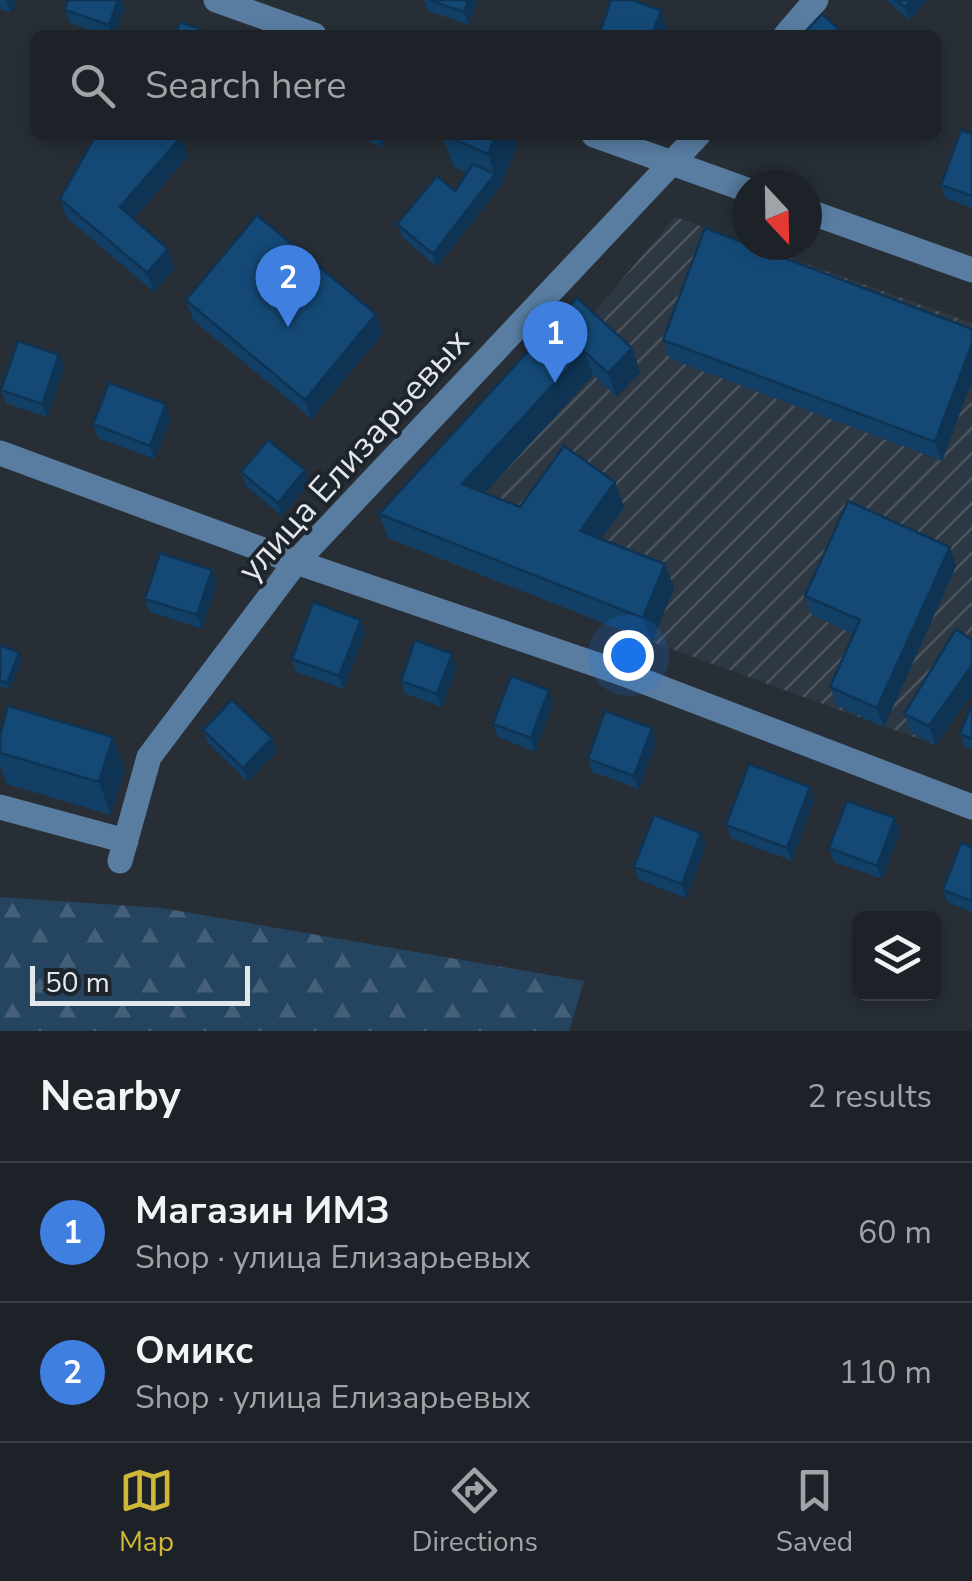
<!DOCTYPE html>
<meta charset="utf-8">
<style>
:root{--surface:#1d2228;--page:#252a30;--text:#f1f3f6;--muted:#a0a4a8;--line:#3b3f45;--accent:#cfb837}
body{margin:0;font-family:"Nunito Sans",sans-serif;background:var(--page);color:var(--text)}
.controls{position:absolute;right:30px;bottom:30px;display:grid;overflow:hidden;border-radius:15px;box-shadow:0 5px 15px #0003}
.controls button{width:90px;height:90px;display:grid;place-items:center;padding:0;border:0;border-bottom:2px solid var(--line);background:var(--surface);color:var(--text);font:50px sans-serif}
.compass{position:absolute;left:732px;top:170px;width:90px;height:90px;border-radius:50%;background:var(--surface);box-shadow:0 5px 15px #0003;rotate:158deg}
.scale{position:absolute;left:30px;bottom:25px;width:220px;box-sizing:border-box;padding-left:10px;border:5px solid #e2e7eb;border-top:0;font-size:28px;line-height:35px;white-space:nowrap;color:#e2e7eb;-webkit-text-stroke:8px #1e242b;paint-order:stroke}
.you{position:absolute;left:628px;top:655px;width:35px;height:35px;margin:-25px;border:8px solid #fff;border-radius:50%;background:#1a73e8;box-shadow:0 0 0 15px #1a73e833}
.badge{display:grid;place-items:center;width:65px;height:65px;border-radius:50%;background:var(--accent);color:#fff;font-size:32px;font-weight:700}
.pin{position:absolute;translate:-50% -82px;filter:drop-shadow(0 2px 5px #0008)}
.pin::after{content:'';position:absolute;top:52px;width:35px;height:30px;background:inherit;clip-path:polygon(0 0,100% 0,50% 100%)}
.list{margin:0;padding:0;list-style:none}
h2{display:flex;justify-content:space-between;align-items:center;height:130px;margin:0;padding:0 40px;font-size:42px}
h2 small{font-size:32px;font-weight:400;color:var(--muted)}
.list li{display:grid;grid-template-columns:65px 1fr auto;gap:30px;align-items:center;box-sizing:border-box;height:140px;padding:0 40px;border-top:2px solid var(--line)}
.list b{display:block;font-size:38px;white-space:nowrap}
.list p{margin:0;font-size:32px;white-space:nowrap;color:var(--muted)}
.list em{font-size:32px;font-style:normal;color:var(--muted)}
.icon{flex:none;width:55px;height:55px;fill:none;stroke:currentColor;stroke-width:2;stroke-linecap:round;stroke-linejoin:round}
.map{position:relative;flex:none;width:972px;height:1031px;overflow:hidden}
.search{position:absolute;background:var(--surface);box-shadow:0 5px 15px #0003;left:30px;right:30px;top:30px;height:110px;display:flex;align-items:center;gap:25px;box-sizing:border-box;padding:0 35px;border-radius:15px;color:var(--muted);font-size:38px}
.sheet{height:410px;background:var(--surface)}
nav{display:flex;justify-content:space-around;align-items:center;box-sizing:border-box;height:140px;border-top:2px solid var(--line);background:var(--surface);font-size:28px;color:var(--muted)}
nav a{display:grid;justify-items:center;gap:5px}
nav .on{color:var(--accent)}
.map>svg:first-child{display:block}
</style>
<div class="map">
<svg width="972" height="1031" viewBox="0 0 972 1031">
<defs>
<pattern id="industrial-furrows" width="10" height="10" patternUnits="userSpaceOnUse" patternTransform="scale(2.5)"><rect width="10" height="10" fill="#2d3843"/><path d="M-1 1l2-2M0 10L10 0M9 11l2-2" fill="none" stroke="#4b555e"/></pattern>
<pattern id="forest-firs" width="22" height="20" patternUnits="userSpaceOnUse" patternTransform="scale(2.5)"><rect width="22" height="20" fill="#254460"/><path d="M5 1l3.5 6h-7zM16 11l3.5 6h-7z" fill="#445f77"/></pattern>
</defs>
<rect width="100%" height="100%" fill="#272e35"/>
<path fill="url(#industrial-furrows)" d="M 675,217 L 972,323 L 972,694 L 936,745 L 652,642 L 388,538 L 586,322 Z"/>
<path fill="url(#forest-firs)" d="M 0,897 L 162,908 L 584,981 L 569,1031 L 0,1031 Z"/>
<g fill="none" stroke-linecap="round" stroke-linejoin="round">
<path stroke="#587da1" stroke-width="25" d="M 216,0 L 314,35
M 786,35 L 816,0
M 594,135 L 747,190
M 807,211 L 972,270
M 0,453 L 296,562 L 627,675 L 972,807
M 0,807 L 126,841
M 120,861 L 149,757 L 296,562 L 698,135"/>
</g>
<path fill="#113f65" d="M 0,0 L 16,0 L 11,13 L 0,9 Z
M 424,0 L 477,0 L 469,25 L 428,11 Z
M 886,0 L 927,0 L 910,20 Z
M 125,7 L 115,35 L 105,35 L 70,23 L 65,10 Z
M 972,134 L 972,208 L 945,198 L 941,185 Z
M 354,135 L 386,135 L 382,147 Z
M 442,135 L 513,135 L 517,146 L 500,187 L 437,267 L 402,237 L 397,224 L 455,191 L 467,173 L 454,167 Z
M 188,156 L 134,219 L 168,249 L 175,268 L 154,292 L 67,218 L 60,199 Z
M 577,298 L 632,348 L 640,372 L 617,397 L 593,375 L 485,493 L 520,507 L 615,482 L 624,507 L 601,539 L 665,564 L 674,588 L 652,642 L 388,538 L 379,514 Z
M 186,300 L 376,314 L 383,333 L 312,419 L 193,320 Z
M 972,329 L 972,381 L 942,461 L 670,359 L 663,340 Z
M 59,355 L 64,368 L 47,417 L 6,403 L 1,390 Z
M 166,404 L 171,418 L 155,459 L 98,438 L 93,424 Z
M 305,470 L 310,483 L 282,516 L 246,486 L 241,472 Z
M 950,547 L 956,566 L 884,727 L 837,706 L 830,687 L 854,634 L 812,615 L 805,596 Z
M 217,583 L 202,629 L 150,612 L 145,599 Z
M 361,620 L 365,633 L 344,689 L 296,672 L 292,659 Z
M 956,629 L 936,745 L 911,733 L 904,714 Z
M 0,645 L 19,653 L 22,660 L 9,690 L 0,686 Z
M 457,667 L 442,707 L 405,694 L 401,681 Z
M 553,703 L 535,752 L 498,737 L 493,724 Z
M 972,703 L 972,750 L 965,747 L 960,734 Z
M 203,730 L 277,751 L 248,782 L 208,743 Z
M 0,735 L 113,737 L 125,770 L 111,815 L 7,784 L 0,766 Z
M 657,741 L 639,789 L 592,772 L 588,759 Z
M 810,787 L 814,800 L 792,861 L 731,838 L 726,825 Z
M 895,818 L 900,832 L 882,879 L 834,862 L 829,848 Z
M 706,846 L 686,898 L 639,880 L 634,867 Z
M 972,847 L 972,912 L 948,903 L 943,890 Z"/>
<path fill="#0e3353" d="M 6,0 L 16,0 L 11,13 Z
M 118,0 L 122,0 L 125,7 L 115,35 L 113,35 L 109,25 Z
M 468,0 L 477,0 L 469,25 L 464,12 Z
M 911,0 L 927,0 L 910,20 L 905,7 Z
M 661,10 L 670,35 L 652,35 Z
M 377,135 L 386,135 L 382,147 Z
M 496,135 L 513,135 L 517,146 L 500,187 L 437,267 L 433,254 L 495,174 L 488,154 Z
M 181,137 L 188,156 L 127,226 L 120,207 Z
M 168,249 L 175,268 L 154,292 L 147,273 Z
M 376,314 L 383,333 L 312,419 L 305,400 Z
M 972,344 L 972,381 L 942,461 L 935,442 Z
M 632,348 L 640,372 L 617,397 L 608,373 Z
M 584,351 L 593,375 L 471,508 L 462,484 Z
M 59,355 L 64,368 L 47,417 L 42,404 Z
M 166,404 L 171,418 L 155,459 L 150,446 Z
M 305,470 L 310,483 L 282,516 L 278,503 Z
M 615,482 L 624,507 L 589,555 L 580,531 Z
M 950,547 L 956,566 L 884,727 L 877,708 Z
M 665,564 L 674,588 L 652,642 L 643,618 Z
M 212,570 L 217,583 L 202,629 L 197,615 Z
M 361,620 L 365,633 L 344,689 L 339,676 Z
M 19,653 L 22,660 L 9,690 L 7,683 Z
M 452,654 L 457,667 L 442,707 L 437,694 Z
M 972,665 L 972,694 L 936,745 L 929,726 Z
M 549,690 L 553,703 L 535,752 L 531,738 Z
M 652,728 L 657,741 L 639,789 L 634,776 Z
M 113,737 L 125,770 L 111,815 L 99,782 Z
M 272,738 L 277,751 L 248,782 L 243,768 Z
M 810,787 L 814,800 L 792,861 L 787,848 Z
M 895,818 L 900,832 L 882,879 L 877,866 Z
M 701,833 L 706,846 L 686,898 L 682,884 Z"/>
<path fill="#144976" stroke="#0e3353" stroke-width="2.5" d="M 68,0 L 118,0 L 109,25 L 65,10 Z
M 429,0 L 468,0 L 464,12 Z
M 611,0 L 632,0 L 661,10 L 652,35 L 599,35 Z
M 896,0 L 911,0 L 905,7 Z
M 822,14 L 845,35 L 802,35 Z
M 180,22 L 216,35 L 176,35 Z
M 961,130 L 972,134 L 972,196 L 941,185 Z
M 96,135 L 168,135 L 181,137 L 120,207 L 168,249 L 147,273 L 60,199 Z
M 444,135 L 496,135 L 488,154 Z
M 473,164 L 495,174 L 433,254 L 397,224 L 437,176 L 455,191 Z
M 257,215 L 376,314 L 305,400 L 186,300 Z
M 705,228 L 972,329 L 972,344 L 935,442 L 663,340 Z
M 577,298 L 632,348 L 608,373 L 584,351 L 462,484 L 520,507 L 564,446 L 615,482 L 580,531 L 665,564 L 643,618 L 379,514 Z
M 18,341 L 59,355 L 42,404 L 1,390 Z
M 109,383 L 166,404 L 150,446 L 93,424 Z
M 268,440 L 305,470 L 278,503 L 241,472 Z
M 848,501 L 950,547 L 877,708 L 830,687 L 860,620 L 805,596 Z
M 160,553 L 212,570 L 197,615 L 145,599 Z
M 313,602 L 361,620 L 339,676 L 292,659 Z
M 956,629 L 972,640 L 972,665 L 929,726 L 904,714 Z
M 415,640 L 452,654 L 437,694 L 401,681 Z
M 0,645 L 19,653 L 7,683 L 0,680 Z
M 511,676 L 549,690 L 531,738 L 493,724 Z
M 232,700 L 272,738 L 243,768 L 203,730 Z
M 972,703 L 972,739 L 960,734 Z
M 8,706 L 113,737 L 99,782 L 0,753 L 0,735 Z
M 605,711 L 652,728 L 634,776 L 588,759 Z
M 749,764 L 810,787 L 787,848 L 726,825 Z
M 847,801 L 895,818 L 877,866 L 829,848 Z
M 654,815 L 701,833 L 682,884 L 634,867 Z
M 961,843 L 972,847 L 972,901 L 943,890 Z"/>
<g text-anchor="middle" stroke-width="8" stroke-linejoin="round" paint-order="stroke">
<g font-size="35" fill="#e2e7eb" stroke="#1e242b">
<text transform="translate(353 455) rotate(-48)" y="12">улица Елизарьевых</text>
</g>
</g>
</svg>
<div class="controls">
<button><svg class="icon" aria-label="layers" viewBox="0 0 24 24"><path d="M12 4l9 5-9 5-9-5zM3 14l9 5 9-5"/></svg></button>
</div>
<svg class="compass" viewBox="-18 -18 36 36"><path d="M0-13l5 13h-10z" fill="#e53935"/><path d="M0 13l5-13h-10z" fill="#a0a4a8"/></svg>
<div class="scale">50 m</div>
<div class="you"></div>
<div class="pin badge" style="left:555px;top:383px;background:#3f7fe0">1</div>
<div class="pin badge" style="left:288px;top:327px;background:#3f7fe0">2</div>
<div class="search"><svg class="icon" aria-label="search" viewBox="0 0 24 24"><circle cx="10" cy="10" r="6"/><path d="M15 15l6 6"/></svg>Search here</div>
</div>
<section class="sheet">
<h2>Nearby<small>2 results</small></h2>
<ul class="list">
<li><span class="badge" style="background:#3f7fe0">1</span><div><b>Магазин ИМЗ</b><p>Shop · улица Елизарьевых</p></div><em>60 m</em></li>
<li><span class="badge" style="background:#3f7fe0">2</span><div><b>Омикс</b><p>Shop · улица Елизарьевых</p></div><em>110 m</em></li>
</ul>
</section>
<nav>
<a class="on"><svg class="icon" aria-label="map" viewBox="0 0 24 24"><path d="M3 6l6-2 6 2 6-2v14l-6 2-6-2-6 2zM9 4v14M15 6v14"/></svg>Map</a>
<a><svg class="icon" aria-label="directions" viewBox="0 0 24 24"><path d="M12 3l9 9-9 9-9-9zM9 14v-3h6M13 9l2 2-2 2"/></svg>Directions</a>
<a><svg class="icon" aria-label="saved" viewBox="0 0 24 24"><path d="M7 4h10v16l-5-4-5 4z"/></svg>Saved</a>
</nav>
